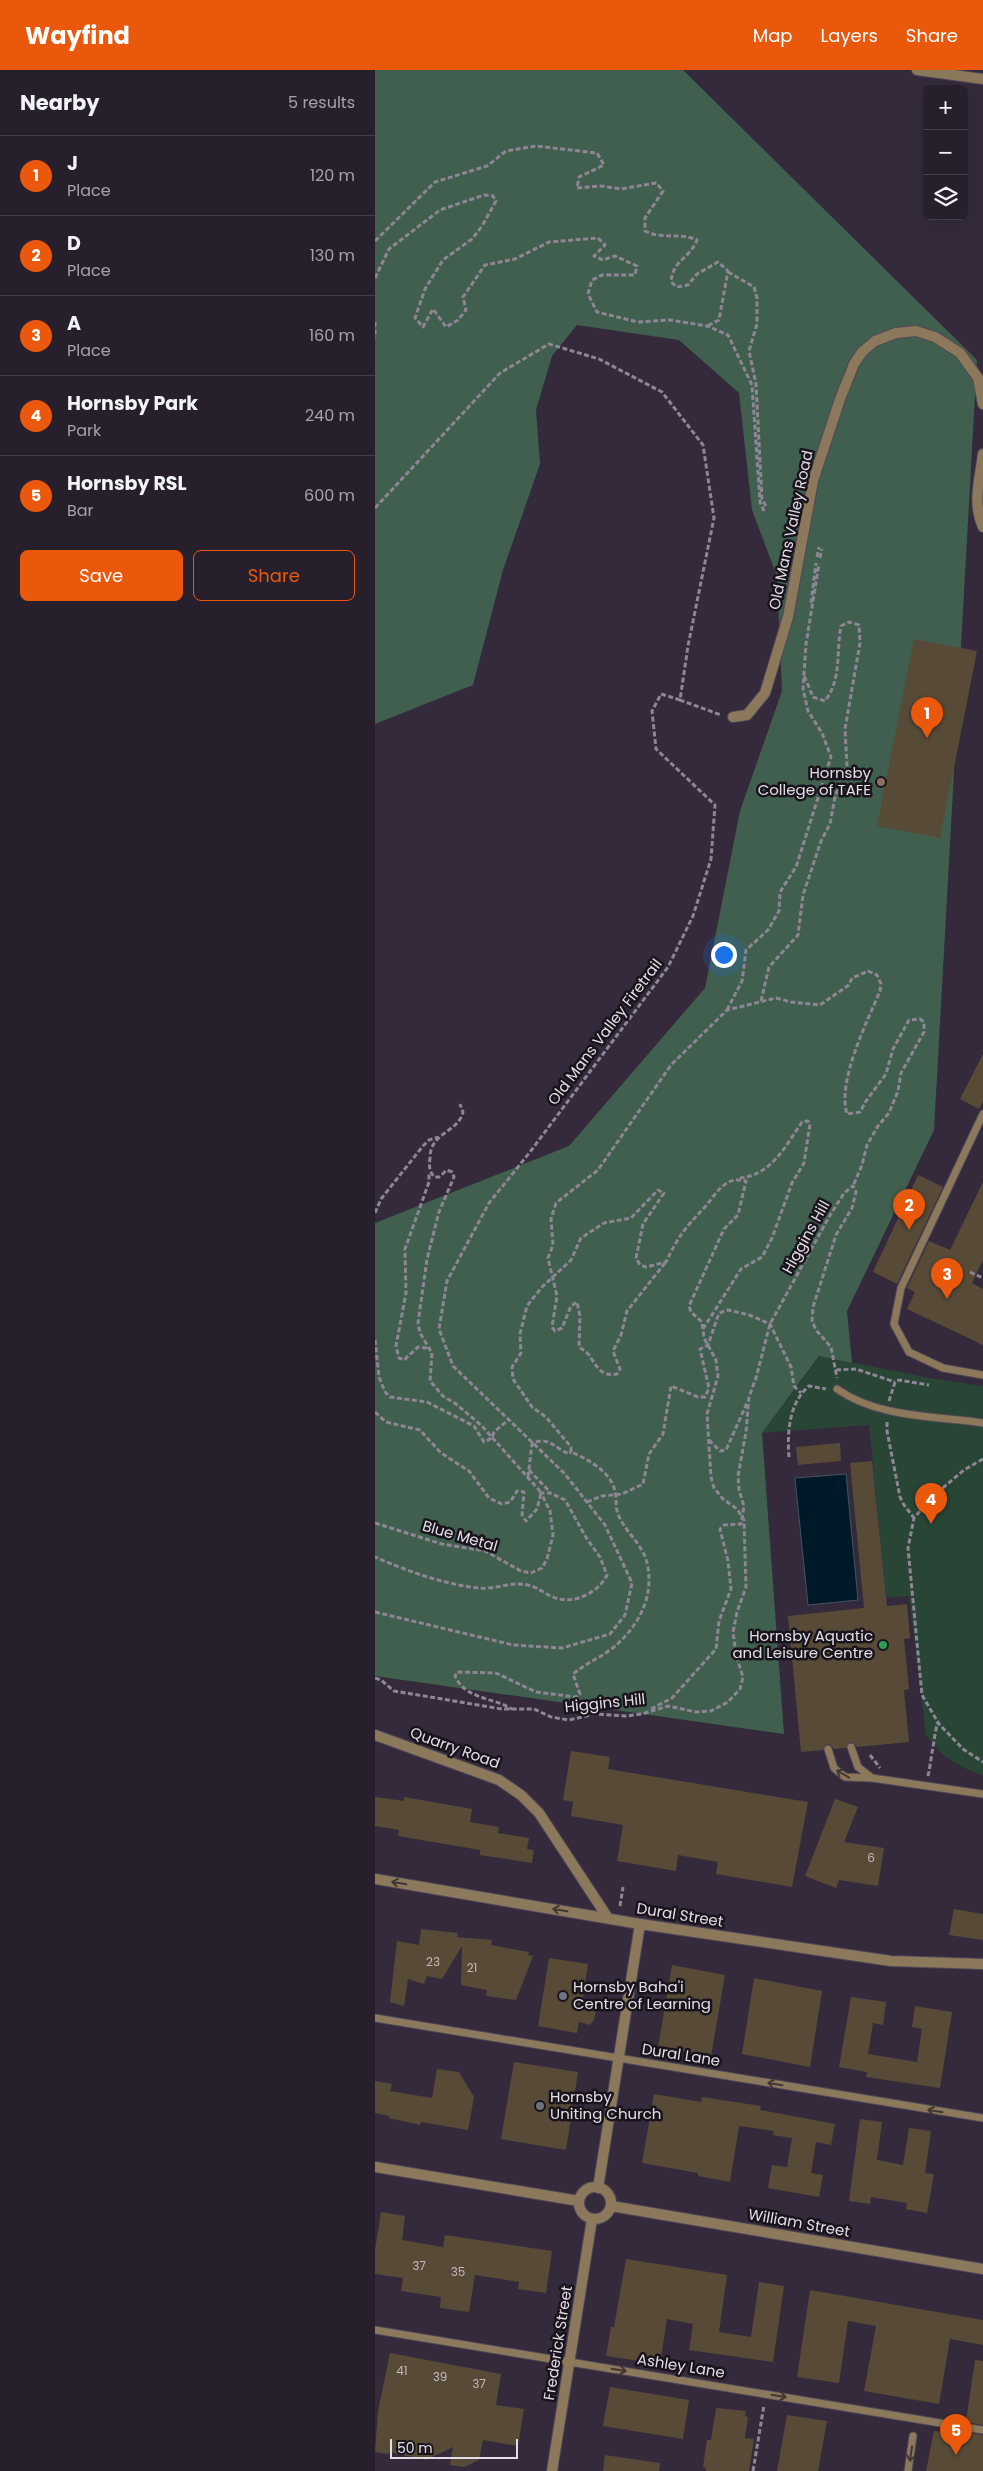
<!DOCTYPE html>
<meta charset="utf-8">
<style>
:root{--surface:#27202c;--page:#2f2834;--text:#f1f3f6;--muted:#a4a3a9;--line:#433e48;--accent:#ea580c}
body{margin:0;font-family:Poppins,sans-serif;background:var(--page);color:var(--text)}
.controls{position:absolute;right:15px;top:15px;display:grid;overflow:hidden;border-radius:8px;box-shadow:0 5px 20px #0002}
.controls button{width:45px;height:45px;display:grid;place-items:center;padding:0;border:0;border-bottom:1px solid var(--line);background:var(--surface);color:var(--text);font:25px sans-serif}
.scale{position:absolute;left:15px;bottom:12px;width:128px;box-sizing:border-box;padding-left:5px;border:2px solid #e3dde8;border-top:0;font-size:14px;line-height:18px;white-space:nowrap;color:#e3dde8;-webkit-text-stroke:4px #19141c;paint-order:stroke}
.you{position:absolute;left:348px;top:884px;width:18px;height:18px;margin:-12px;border:4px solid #fff;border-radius:50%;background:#1a73e8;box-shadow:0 0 0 8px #1a73e833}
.badge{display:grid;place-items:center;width:32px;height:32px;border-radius:50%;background:var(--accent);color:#fff;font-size:16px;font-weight:700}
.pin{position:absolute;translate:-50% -41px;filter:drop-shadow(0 1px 2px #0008)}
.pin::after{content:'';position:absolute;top:26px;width:18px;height:15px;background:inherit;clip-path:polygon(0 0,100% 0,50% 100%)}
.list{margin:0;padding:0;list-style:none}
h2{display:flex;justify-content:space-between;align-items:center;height:65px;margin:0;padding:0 20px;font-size:21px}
h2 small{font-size:16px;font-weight:400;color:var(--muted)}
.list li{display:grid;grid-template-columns:32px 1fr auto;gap:15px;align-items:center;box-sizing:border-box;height:80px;padding:0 20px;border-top:1px solid var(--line)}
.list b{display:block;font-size:19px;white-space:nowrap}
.list p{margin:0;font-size:16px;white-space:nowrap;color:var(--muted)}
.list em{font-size:16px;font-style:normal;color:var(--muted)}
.actions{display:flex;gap:10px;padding:15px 20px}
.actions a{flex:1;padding:11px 0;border:1px solid var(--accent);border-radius:8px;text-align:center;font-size:18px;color:var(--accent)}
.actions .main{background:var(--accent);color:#fff}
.icon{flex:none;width:28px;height:28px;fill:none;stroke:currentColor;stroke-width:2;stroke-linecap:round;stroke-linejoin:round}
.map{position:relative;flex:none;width:608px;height:2401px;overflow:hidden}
header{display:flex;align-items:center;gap:30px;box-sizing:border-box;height:70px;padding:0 25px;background:var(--accent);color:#fff}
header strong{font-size:24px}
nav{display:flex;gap:28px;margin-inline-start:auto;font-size:18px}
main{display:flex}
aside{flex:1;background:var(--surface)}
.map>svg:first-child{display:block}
</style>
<header>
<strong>Wayfind</strong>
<nav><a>Map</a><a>Layers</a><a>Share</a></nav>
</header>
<main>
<aside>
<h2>Nearby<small>5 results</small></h2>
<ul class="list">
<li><span class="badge">1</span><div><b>J</b><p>Place</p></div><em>120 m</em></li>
<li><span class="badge">2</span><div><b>D</b><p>Place</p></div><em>130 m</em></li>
<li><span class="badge">3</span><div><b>A</b><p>Place</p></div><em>160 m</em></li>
<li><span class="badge">4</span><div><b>Hornsby Park</b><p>Park</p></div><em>240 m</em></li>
<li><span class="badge">5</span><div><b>Hornsby RSL</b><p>Bar</p></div><em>600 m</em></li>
</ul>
<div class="actions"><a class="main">Save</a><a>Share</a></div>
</aside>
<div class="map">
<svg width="608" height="2401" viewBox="0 0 608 2401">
<rect width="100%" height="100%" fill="#342a3b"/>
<path fill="#284536" d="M 445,1286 L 555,1308 L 608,1316 L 608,1706 L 587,1697 L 568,1685 L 551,1665 L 534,1526 L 511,1528 L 494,1355 L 387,1363 Z"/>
<path fill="#405f4e" d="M 0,0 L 308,0 L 602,290 L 559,1060 L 472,1241 L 477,1293 L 444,1286 L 387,1363 L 409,1664 L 0,1606 L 0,1153 L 194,1076 L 330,918 L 365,741 L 407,621 L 402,506 L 377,440 L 364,323 L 304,270 L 202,255 L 177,286 L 161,340 L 165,394 L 128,500 L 98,615 L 0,654 Z"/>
<path fill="#001929" stroke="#445462" d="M 471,1404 L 483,1530 L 433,1535 L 420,1408 Z"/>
<path fill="#574b38" d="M 539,569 L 602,581 L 565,768 L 502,756 Z
M 608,984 L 608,1031 L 604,1039 L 585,1029 Z
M 543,1105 L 568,1117 L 522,1214 L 498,1202 Z
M 608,1112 L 608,1190 L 597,1213 L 608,1219 L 608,1275 L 532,1239 L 540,1222 L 532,1218 L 554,1171 L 575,1180 Z
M 465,1373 L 466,1391 L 423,1395 L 421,1377 Z
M 497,1391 L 512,1536 L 532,1534 L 535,1568 L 529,1569 L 534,1619 L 529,1620 L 534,1672 L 482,1677 L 479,1673 L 475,1672 L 471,1678 L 459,1679 L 456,1675 L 452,1674 L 448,1680 L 426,1682 L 413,1546 L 489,1538 L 475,1393 Z
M 196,1681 L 235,1687 L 233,1699 L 433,1732 L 417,1817 L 341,1804 L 343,1792 L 303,1785 L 301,1801 L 242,1791 L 248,1755 L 196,1746 L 198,1732 L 188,1730 Z
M 0,1727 L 29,1731 L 29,1727 L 97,1739 L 95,1752 L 124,1757 L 123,1763 L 154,1768 L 152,1779 L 159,1780 L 157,1793 L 105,1785 L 105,1780 L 23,1766 L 24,1760 L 0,1756 Z
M 460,1729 L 483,1737 L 469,1772 L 509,1778 L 503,1816 L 464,1810 L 461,1818 L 430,1806 Z
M 579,1839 L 608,1844 L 608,1870 L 574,1865 Z
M 46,1859 L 83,1863 L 82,1867 L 117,1870 L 116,1875 L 154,1882 L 153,1885 L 158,1886 L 141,1930 L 111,1926 L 112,1920 L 86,1915 L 87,1876 L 67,1909 L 52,1906 L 49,1914 L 33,1909 L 29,1936 L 15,1932 L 22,1871 L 44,1875 Z
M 174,1888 L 213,1894 L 207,1935 L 217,1937 L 221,1941 L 219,1950 L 215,1955 L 204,1952 L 202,1963 L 163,1956 Z
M 297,1895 L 350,1905 L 336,1986 L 283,1977 Z
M 379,1908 L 447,1921 L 435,1997 L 367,1984 Z
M 476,1927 L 511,1932 L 508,1955 L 498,1953 L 493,1984 L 542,1992 L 547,1959 L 537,1957 L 540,1936 L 577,1942 L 565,2018 L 491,2007 L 492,2002 L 464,1997 Z
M 139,1992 L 203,2002 L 191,2080 L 126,2069 Z
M 62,1999 L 84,2002 L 99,2027 L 93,2060 L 46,2052 L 45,2055 L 14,2048 L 14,2046 L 0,2043 L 0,2011 L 17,2014 L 15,2021 L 57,2028 Z
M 279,2024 L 326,2032 L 327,2027 L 386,2036 L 385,2040 L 460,2054 L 456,2075 L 441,2072 L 436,2103 L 448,2105 L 444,2127 L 393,2118 L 397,2095 L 412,2097 L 417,2068 L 398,2065 L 399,2061 L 364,2056 L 355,2112 L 323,2106 L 323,2103 L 267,2093 Z
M 485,2049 L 507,2052 L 502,2090 L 528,2095 L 534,2058 L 556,2061 L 550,2103 L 559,2104 L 552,2143 L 531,2139 L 532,2133 L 496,2127 L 495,2134 L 474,2131 Z
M 6,2142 L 30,2146 L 27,2170 L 68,2177 L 70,2165 L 177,2181 L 171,2223 L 143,2219 L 144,2212 L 100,2205 L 94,2242 L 65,2238 L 66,2227 L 26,2221 L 28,2208 L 0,2204 L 0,2180 Z
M 251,2189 L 352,2205 L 344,2262 L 376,2267 L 384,2212 L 409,2216 L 398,2292 L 314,2280 L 318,2254 L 292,2249 L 285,2294 L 231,2286 L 236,2257 L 239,2257 Z
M 435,2220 L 608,2250 L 608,2275 L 575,2269 L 564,2334 L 489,2321 L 501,2256 L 473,2251 L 464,2313 L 422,2307 Z
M 15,2283 L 126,2304 L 121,2335 L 149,2339 L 143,2376 L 108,2370 L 104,2390 L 89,2397 L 75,2395 L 78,2377 L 51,2390 L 14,2382 L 14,2384 L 0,2382 L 3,2341 Z
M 600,2290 L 608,2291 L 608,2355 L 591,2352 Z
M 235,2317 L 314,2330 L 308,2369 L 228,2356 Z
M 341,2338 L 371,2341 L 370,2346 L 373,2347 L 370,2368 L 379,2369 L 374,2401 L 331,2401 L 331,2398 L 328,2397 L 332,2370 L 336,2370 Z
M 412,2345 L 452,2351 L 443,2401 L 402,2401 Z
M 559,2361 L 589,2365 L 589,2362 L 608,2365 L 608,2401 L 551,2401 Z
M 230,2385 L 285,2393 L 284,2401 L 228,2401 Z"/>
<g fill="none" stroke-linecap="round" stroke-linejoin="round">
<defs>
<path id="lane" d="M 608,1044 L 526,1218 L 519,1254 L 534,1282 L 568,1298 L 608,1305
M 462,1319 C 503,1348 560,1346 608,1353
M 476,1677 L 483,1697 L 497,1708
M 453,1679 L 459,1698 L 470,1707 L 497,1708 L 608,1724
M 0,1948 L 608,2048
M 0,2260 L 608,2360
M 533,2401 L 538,2366"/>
<path id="street" d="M 542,0 L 608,9
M 608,384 C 605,409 597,432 608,457
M 358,647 L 372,645 L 390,623 L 413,547 L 438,411 L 465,329 L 479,294 L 487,282 L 500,271 L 521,263 L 541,261 L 560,267 L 585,283 L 603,308 L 608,334
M 0,1665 L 124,1710 L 146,1725 L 164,1743 L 233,1848
M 0,1809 L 265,1854 L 516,1891 L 608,1894
M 0,2097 L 204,2131
M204 2133a16 16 0 1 1 32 0a16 16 0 1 1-32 0Z
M 223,2118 L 265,1854
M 236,2136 L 608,2199
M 177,2401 L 217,2149"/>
</defs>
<use href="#lane" stroke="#504757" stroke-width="9"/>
<use href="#street" stroke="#504757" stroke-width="12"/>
<path stroke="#8e8694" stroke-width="3" stroke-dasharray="5 2.5" stroke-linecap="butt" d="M 0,171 L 60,112 L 112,96 L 131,81 L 161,76 L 222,83 L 229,95 L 204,107 L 202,118 L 226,116 L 246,119 L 281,113 L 288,121 L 270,148 L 270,161 C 289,170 303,162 322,170 C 314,190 298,189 296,212 L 302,217 L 313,215 L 322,204 L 343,192 L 353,201 L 344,250 L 332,256
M 353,202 L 379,217 L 382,228 L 382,254 L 374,281 L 381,314 L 387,429 L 392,438
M 0,208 L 14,179 L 65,140 L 109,125 L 118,126 L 121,131 L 107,156 L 97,169 L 68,190 L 50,219 L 40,248 L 48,257 L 58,239 L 71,257 L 83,250 L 91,240 L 88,227 L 110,195 L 140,189 L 174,172 L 223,168 L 230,175 L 219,186 L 228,190 L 240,186 L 262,196 L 260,205 L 227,205 L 217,210 L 213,224 L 222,242 L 263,252 L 295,250 L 332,256 L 353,265 L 377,315 L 385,432 L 389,441
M 0,252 L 0,268
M 0,438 L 125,303 L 174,274 L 224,289 L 287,322 L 328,375 L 339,448 L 313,576 L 305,630 L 346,645
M 442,487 L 444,477
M 445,488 L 447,479
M 436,533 L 441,493
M 386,931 L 394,897 L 423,865 L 428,825 L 446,771 L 455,754 L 460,727 L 472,696 L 470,659 L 485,573 L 484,555 L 474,552 L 466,556 C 461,581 467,609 450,631 L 438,627 L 428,603
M 352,940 L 367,911 L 371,880 L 393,860 L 404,841 L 405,822 L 421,797 L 456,687 L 447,663 L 433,641 L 428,619 L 431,574 L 444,494
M 0,1143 L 6,1129 L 48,1076 L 54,1070 L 63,1067
M 290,1193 L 252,1241 L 246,1265 L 238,1281 L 245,1299 L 242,1304 C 228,1307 222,1298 216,1288 C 214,1283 208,1280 204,1277 L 205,1246 L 202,1232 L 196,1236 L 187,1258 L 180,1261 L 177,1257 L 182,1226 L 173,1188 L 178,1175 L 176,1149 L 181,1133 L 223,1100 L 296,995 L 352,940 L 401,928 L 416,932 L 445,935 L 474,915 L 477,908 L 493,901 L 502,905 L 506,914 L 505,921 C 492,952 462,1011 472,1044 L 485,1042 L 491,1031 L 511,1004 L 518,979 L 534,950 L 545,949 L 549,952 L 549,962 L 526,1003 L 523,1021 L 514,1043 L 503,1056 L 492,1075 L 487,1095 L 478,1116
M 595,1202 L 608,1208
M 328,1259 L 366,1199 L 387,1187 L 397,1168 L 417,1113 L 429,1093 L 435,1054 L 433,1051 L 427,1052 C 411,1075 397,1105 365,1108
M 0,1270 L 4,1307 L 10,1322 L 15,1327 L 52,1332 L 99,1356 L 109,1372 L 117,1368 L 119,1362 L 133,1350
M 52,1278 L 43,1277 L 29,1290 L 24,1288 L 21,1276 L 31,1223 L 30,1179 L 54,1112 L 54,1102
M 461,1300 L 481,1299 L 520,1312
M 514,1331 L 520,1312 L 524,1310 L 554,1315
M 0,1342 L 11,1352 L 45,1360 L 66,1383 L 94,1401 L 114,1428 L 127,1434 L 135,1432 L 142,1421 L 149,1422 L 147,1445 L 151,1451 L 162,1439 L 166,1423 L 164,1420 L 106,1355 L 81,1334 L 68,1326 L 55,1311 L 57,1283 L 45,1263 L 43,1253 L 52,1189 L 64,1142 L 79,1107 L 77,1102 L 72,1100 L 64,1107 L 59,1107 C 54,1100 54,1097 55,1088 C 55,1062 83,1063 88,1042 L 85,1034
M 512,1352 L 512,1361 L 525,1427 L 529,1435 L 539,1448
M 334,1370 L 345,1381 L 351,1380 L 372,1333
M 414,1387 C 412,1362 414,1333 434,1316 L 451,1319
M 608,1389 L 589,1400 L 557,1427 L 539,1448 L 533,1478 L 547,1625 L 564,1654 L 588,1679 L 608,1692
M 154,1400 L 175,1422
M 153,1407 L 157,1374 C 172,1365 180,1378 194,1384 L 196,1382
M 212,1432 L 227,1426 L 247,1424 L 268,1414 L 274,1384 L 288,1364 L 296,1316 L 323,1327 L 330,1327 L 334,1318 L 325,1279 L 333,1275 L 344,1243 L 353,1240 L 374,1245 L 395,1254 L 416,1297 L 419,1316 L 426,1323
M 0,1453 L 67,1474 L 110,1481 L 146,1501 L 156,1503 L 167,1498 L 172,1489 L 178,1465 L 175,1441 L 166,1423 L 175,1423 L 190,1430 L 212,1469 L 225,1487 L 232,1505 C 224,1521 203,1533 184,1529 C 173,1527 164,1517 153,1515 C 136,1511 120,1520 103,1518 C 68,1514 32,1501 0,1487
M 0,1542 L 138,1575 L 187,1578 L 235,1564 L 250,1545 L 257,1513 L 230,1455 L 189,1403 L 78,1296 L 64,1259 L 72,1211 L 114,1133 L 155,1082 L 293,897 L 318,846 L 336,789 L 340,735 L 281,679 L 277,641 L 286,624 L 305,630
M 0,1608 L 6,1610 L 19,1621 L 127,1639 L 159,1639 L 176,1647 L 194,1650 L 220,1644 L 251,1646 L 267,1644 L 293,1636 L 321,1642 L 336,1641 L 353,1632 L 365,1619 L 368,1607 L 361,1585 L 358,1562 L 362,1542 L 371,1517 L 369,1450 L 362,1439 L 348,1429 L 339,1418 L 336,1407 L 332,1344 L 343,1306 L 341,1290 L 329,1268 L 327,1252 L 316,1242 L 314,1236 L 349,1159 L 363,1145 L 371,1111 C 349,1105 341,1125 329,1138 C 309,1159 303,1167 291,1192 L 271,1197 L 265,1195 L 261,1188 L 268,1154 L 289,1123 L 283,1120 L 256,1148 L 229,1153 L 206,1168 L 196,1190 L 167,1217 L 152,1236 L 145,1264 L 146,1283 L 137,1297 L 138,1309 L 157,1337 L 171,1347 L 196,1377 L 196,1382 C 213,1389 236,1402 240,1421 C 242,1428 240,1437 243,1444 C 249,1460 265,1472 271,1489 C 281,1523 265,1555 239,1577 C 227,1587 211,1593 198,1604 L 205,1624 L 201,1627 L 161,1622 L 121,1603 L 82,1602 L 80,1606 C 90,1629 117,1627 137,1639
M 276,1639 L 297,1628 L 341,1579 L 344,1551 L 356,1519 L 353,1491 L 345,1459 L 349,1455 L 366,1454 L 369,1436 L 364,1420 L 363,1406 L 371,1362 L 374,1327 L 381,1308 L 395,1254 L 454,1147 L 469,1123 L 478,1116 L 481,1122 L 477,1138 L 461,1165 L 438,1237 L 437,1251 L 441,1260 L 456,1277 L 462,1308
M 495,1685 L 505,1698
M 553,1706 C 555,1698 561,1654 563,1652
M 245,1836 L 248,1817
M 378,2401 L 389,2335"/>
<use href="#lane" stroke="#8c795c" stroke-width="7"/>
<use href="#street" stroke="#8c795c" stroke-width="10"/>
</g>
<defs><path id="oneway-shaft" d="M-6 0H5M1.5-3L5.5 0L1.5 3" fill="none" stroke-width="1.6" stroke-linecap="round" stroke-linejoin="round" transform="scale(1.25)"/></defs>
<g stroke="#413732">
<use href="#oneway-shaft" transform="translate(468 1704) rotate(-150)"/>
<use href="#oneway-shaft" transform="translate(24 1813) rotate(-170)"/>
<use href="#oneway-shaft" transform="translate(185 1840) rotate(-170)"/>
<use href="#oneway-shaft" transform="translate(400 2014) rotate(-171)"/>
<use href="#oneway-shaft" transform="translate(560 2041) rotate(-171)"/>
<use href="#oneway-shaft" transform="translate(244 2300) rotate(9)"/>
<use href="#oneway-shaft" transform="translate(404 2326) rotate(9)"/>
<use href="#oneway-shaft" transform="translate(536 2384) rotate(98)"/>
</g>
<circle fill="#8d6e63" stroke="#19141c" stroke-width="2" cx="506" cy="712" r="5"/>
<circle fill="#2e9e5b" stroke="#19141c" stroke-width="2" cx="508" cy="1575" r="5"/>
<g fill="#6b7280" stroke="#19141c" stroke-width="2">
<circle cx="188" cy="1926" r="5"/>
<circle cx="165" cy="2036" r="5"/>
</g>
<g text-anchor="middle" stroke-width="5" stroke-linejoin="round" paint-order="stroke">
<g font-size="12" fill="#c0b8bc">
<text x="496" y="1792">6</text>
<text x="58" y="1896">23</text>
<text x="97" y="1902">21</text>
<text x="44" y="2200">37</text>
<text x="83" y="2206">35</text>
<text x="27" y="2305">41</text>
<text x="65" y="2311">39</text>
<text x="104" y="2318">37</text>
</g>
<g font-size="15" fill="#e3dde8" stroke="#19141c">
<text transform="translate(416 460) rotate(-78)" y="5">Old Mans Valley Road</text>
<text transform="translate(230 962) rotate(-53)" y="5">Old Mans Valley Firetrail</text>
<text transform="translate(431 1167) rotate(-61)" y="5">Higgins Hill</text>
<text transform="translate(85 1466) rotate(16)" y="5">Blue Metal</text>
<text transform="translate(230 1633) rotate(-6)" y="5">Higgins Hill</text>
<text transform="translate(80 1678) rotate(20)" y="5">Quarry Road</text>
<text transform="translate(305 1845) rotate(9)" y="5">Dural Street</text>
<text transform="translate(306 1985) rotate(9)" y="5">Dural Lane</text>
<text transform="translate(424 2153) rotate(10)" y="5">William Street</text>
<text transform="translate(183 2273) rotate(-81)" y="5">Frederick Street</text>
<text transform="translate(306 2296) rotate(9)" y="5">Ashley Lane</text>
</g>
<g font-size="15" fill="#e3dde8" stroke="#19141c" text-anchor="end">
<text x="496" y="708">Hornsby<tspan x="496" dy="17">College of TAFE</tspan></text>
<text x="498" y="1571">Hornsby Aquatic<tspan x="498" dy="17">and Leisure Centre</tspan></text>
<text x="198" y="1922" text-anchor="start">Hornsby Baha'i<tspan x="198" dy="17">Centre of Learning</tspan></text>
<text x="175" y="2032" text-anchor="start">Hornsby<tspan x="175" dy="17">Uniting Church</tspan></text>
</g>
</g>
</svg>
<div class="controls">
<button>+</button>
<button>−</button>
<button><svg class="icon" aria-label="layers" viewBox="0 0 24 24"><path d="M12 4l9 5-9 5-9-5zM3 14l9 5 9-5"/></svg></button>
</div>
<div class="scale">50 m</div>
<div class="you"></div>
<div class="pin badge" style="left:552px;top:668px">1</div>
<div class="pin badge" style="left:534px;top:1160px">2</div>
<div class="pin badge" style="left:572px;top:1229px">3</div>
<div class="pin badge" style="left:556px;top:1454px">4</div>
<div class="pin badge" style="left:581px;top:2385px">5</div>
</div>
</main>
